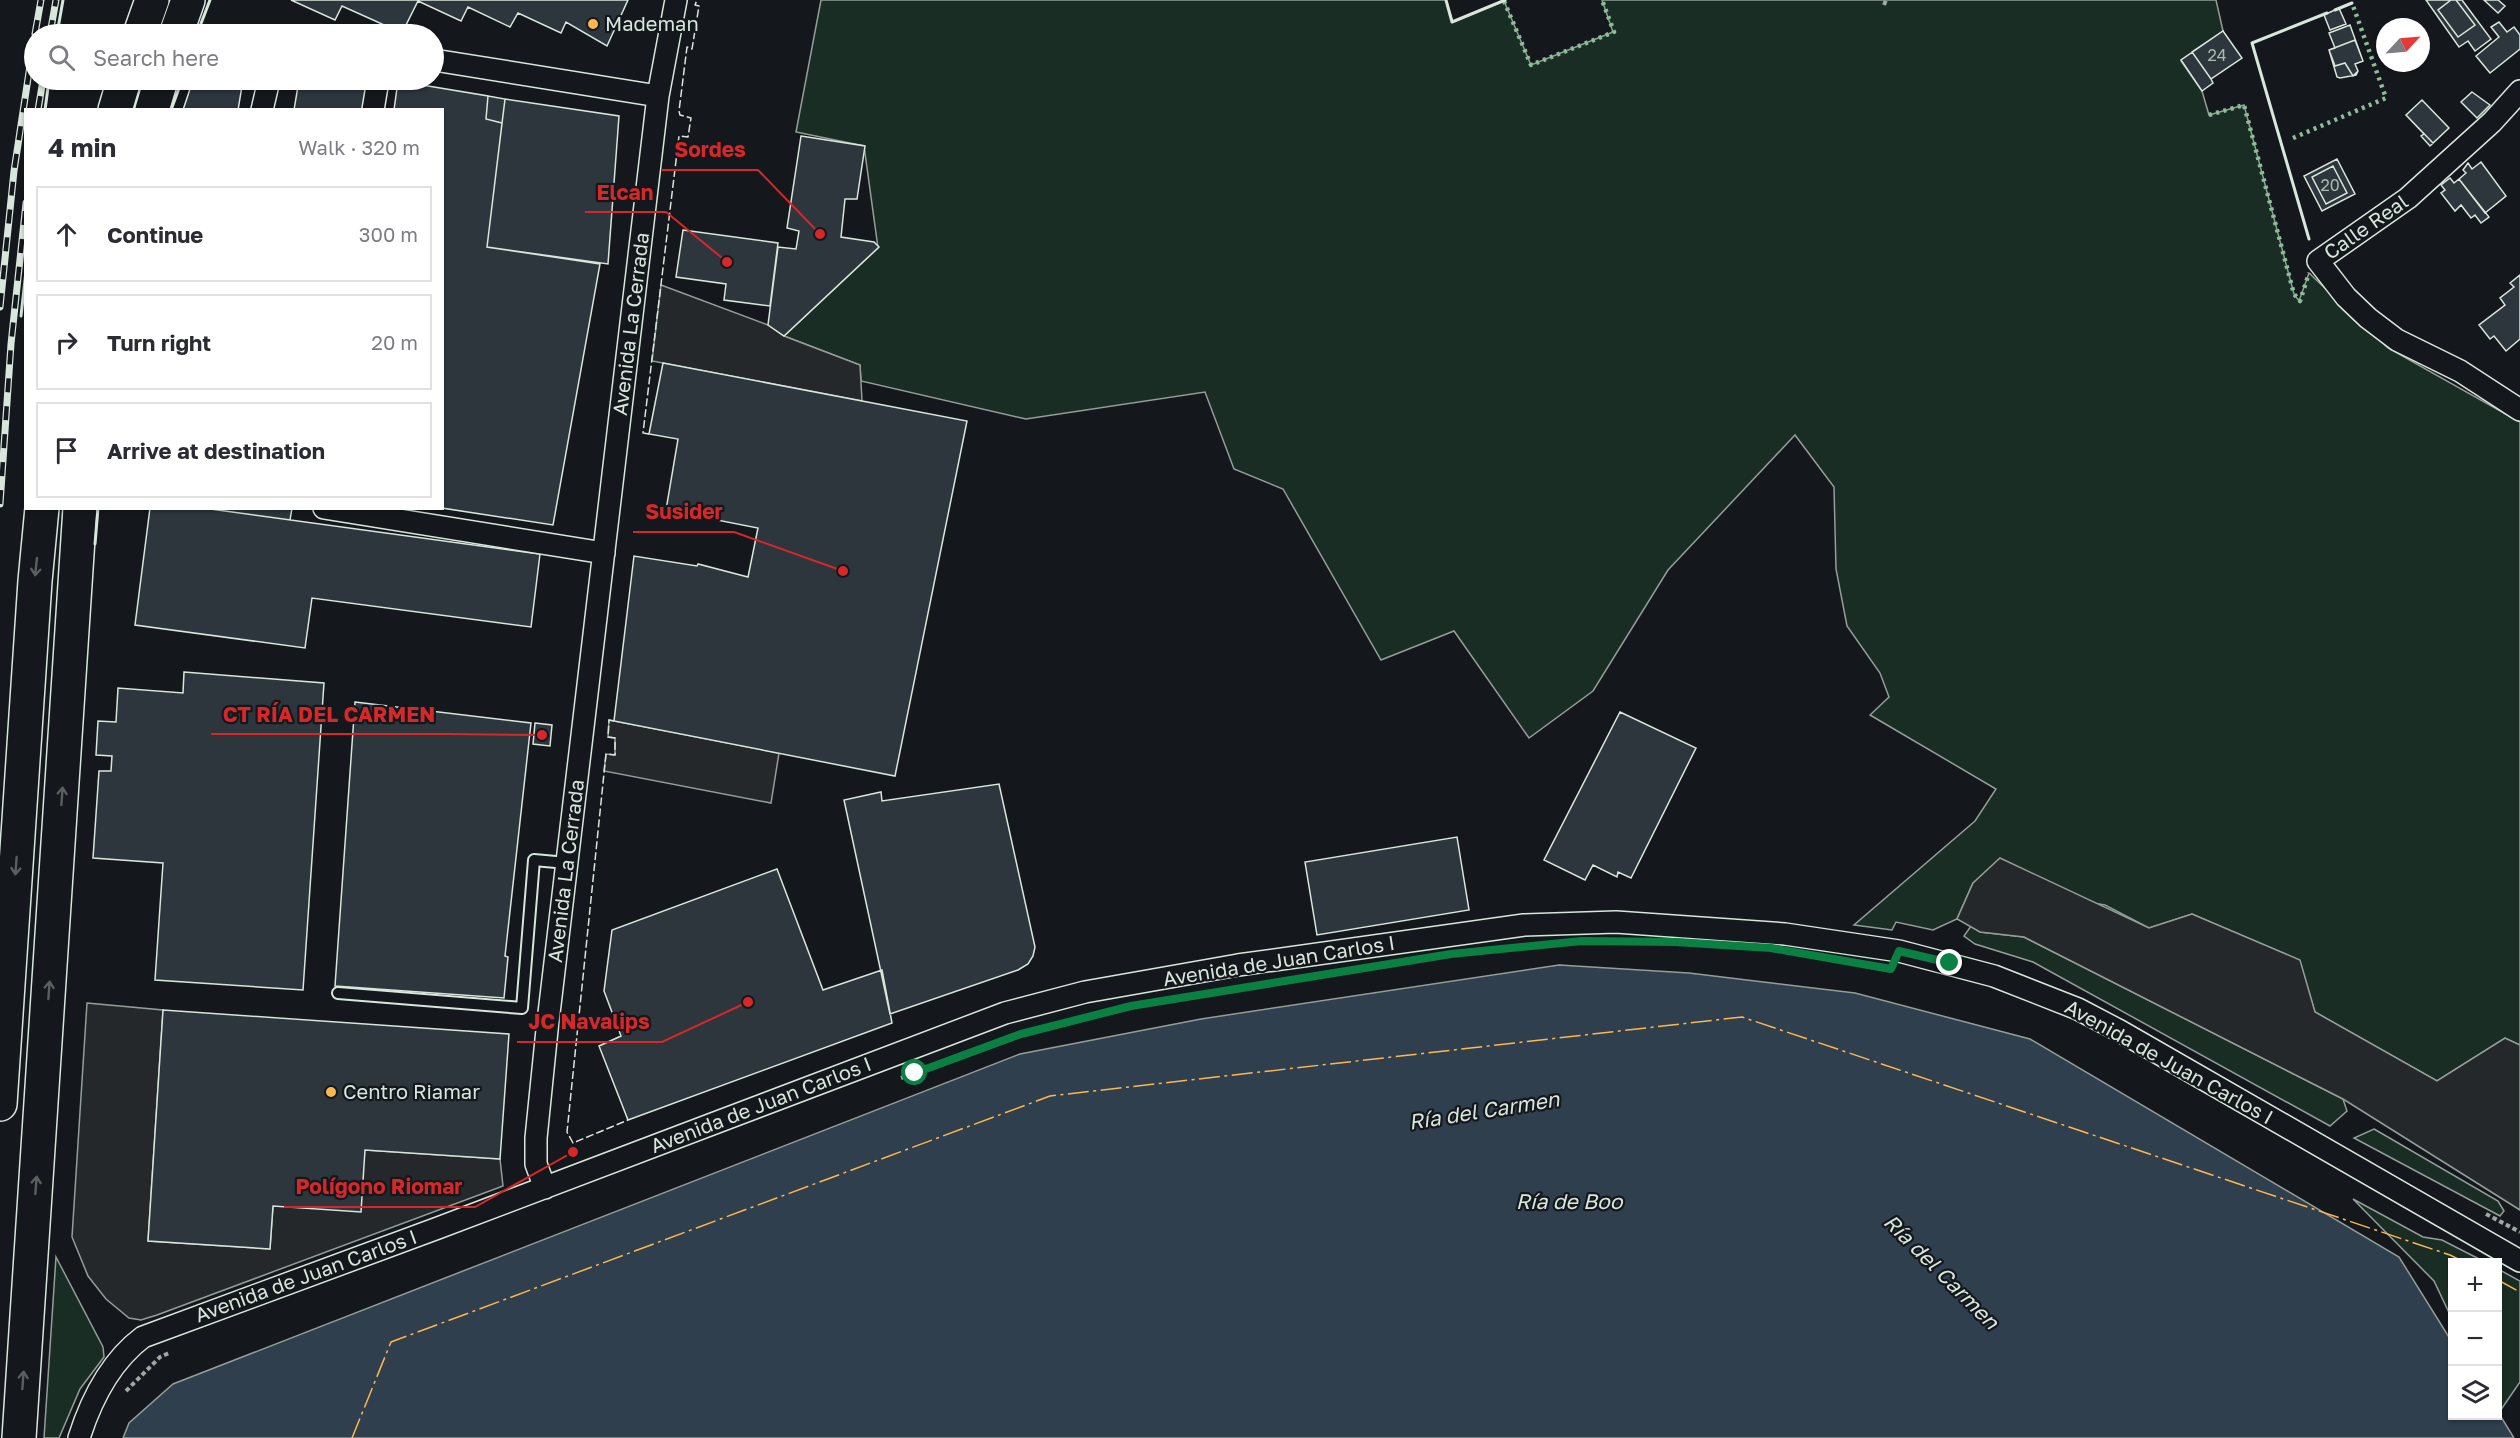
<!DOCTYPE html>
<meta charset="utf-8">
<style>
:root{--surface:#fff;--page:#f7f7f7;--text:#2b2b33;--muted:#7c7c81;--line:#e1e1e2}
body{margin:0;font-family:"Golos Text",sans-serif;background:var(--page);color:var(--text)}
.controls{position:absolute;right:18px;bottom:18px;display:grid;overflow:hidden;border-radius:0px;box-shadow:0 2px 4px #0004}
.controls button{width:54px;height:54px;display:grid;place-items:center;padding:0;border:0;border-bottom:2px solid var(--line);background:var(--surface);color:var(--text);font:30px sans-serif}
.compass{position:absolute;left:2376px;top:18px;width:54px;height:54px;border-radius:50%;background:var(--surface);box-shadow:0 2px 4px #0004;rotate:64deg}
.stop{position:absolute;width:18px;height:18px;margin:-14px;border:4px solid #0b8043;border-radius:50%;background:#fff}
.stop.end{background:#0b8043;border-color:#fff;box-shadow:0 2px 6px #0008}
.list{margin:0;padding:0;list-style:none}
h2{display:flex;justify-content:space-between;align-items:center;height:78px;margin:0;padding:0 24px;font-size:26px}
h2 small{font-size:20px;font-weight:400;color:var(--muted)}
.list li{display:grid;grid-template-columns:39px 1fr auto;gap:18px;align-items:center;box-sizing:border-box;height:96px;margin:0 12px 12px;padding:0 12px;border:2px solid var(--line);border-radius:0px}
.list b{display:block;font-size:22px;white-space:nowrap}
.list em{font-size:20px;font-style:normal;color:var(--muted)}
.icon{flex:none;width:33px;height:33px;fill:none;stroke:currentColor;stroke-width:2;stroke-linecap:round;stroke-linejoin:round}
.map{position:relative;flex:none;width:2520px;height:1438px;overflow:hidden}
.search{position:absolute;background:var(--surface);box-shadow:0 2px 4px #0004;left:24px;top:24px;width:420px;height:66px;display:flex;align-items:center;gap:15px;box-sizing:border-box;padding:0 21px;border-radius:33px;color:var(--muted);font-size:22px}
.panel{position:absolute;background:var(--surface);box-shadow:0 2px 4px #0004;left:24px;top:108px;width:420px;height:402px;border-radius:0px}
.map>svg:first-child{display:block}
</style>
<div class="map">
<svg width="2520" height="1438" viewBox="0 0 2520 1438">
<rect width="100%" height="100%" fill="#14181c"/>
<path fill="#1a2d24" stroke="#939e99" stroke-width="1.5" d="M 821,0 L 1446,0 L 1453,22 L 1504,1 L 1531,65 L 1613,32 L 1602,0 L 2216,0 L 2223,31 L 2181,61 L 2202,91 L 2209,115 L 2244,105 L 2294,294 L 2299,301 L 2309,273 L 2388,348 L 2520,422 L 2520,1045 L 2505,1038 L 2437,1081 L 2315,1012 L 2299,960 L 2192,914 L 2149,928 L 2105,905 L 1973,883 L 1957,919 L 1933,930 L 1896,922 L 1892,930 L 1854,925 L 1975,821 L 1996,789 L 1870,715 L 1889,697 L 1880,673 L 1847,626 L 1836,569 L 1834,487 L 1795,435 L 1668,570 L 1593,691 L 1529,738 L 1454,631 L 1381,660 L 1283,489 L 1234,469 L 1205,392 L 1026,419 L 861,381 L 860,365 L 784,336 L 878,248 L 864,146 L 796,132 Z
M 1971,926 L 1980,932 L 2024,937 L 2343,1099 L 2347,1111 L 2330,1126 L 2033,962 L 1975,944 L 1964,936 Z
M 2374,1129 L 2498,1201 L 2504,1211 L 2500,1216 L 2354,1138 Z
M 2353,1199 L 2423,1237 L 2442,1240 L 2485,1262 L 2452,1262 L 2452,1319 L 2434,1281 Z
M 56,1257 L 103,1347 L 104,1357 L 80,1389 L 59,1438 L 44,1438 Z
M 2498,1269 L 2520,1281 L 2520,1382 L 2498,1414 Z"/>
<path fill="#24282b" stroke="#939e99" stroke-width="1.5" d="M 661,285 L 768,325 L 784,336 L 860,365 L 862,401 L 652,361 Z
M 609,720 L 779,753 L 771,803 L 604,771 L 606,754 L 615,755 L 615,738 L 608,737 Z
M 2000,858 L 2149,928 L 2192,914 L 2300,960 L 2315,1012 L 2437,1081 L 2505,1038 L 2520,1045 L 2520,1210 L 2343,1099 L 2024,937 L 1980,932 L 1957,919 L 1973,883 Z
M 87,1003 L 163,1010 L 148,1241 L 270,1249 L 273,1206 L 365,1150 L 500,1159 L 503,1186 L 157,1315 L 141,1320 L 129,1318 L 106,1299 L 88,1276 L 72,1237 Z"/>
<path fill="#2f3f4d" stroke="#939e99" stroke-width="1.5" d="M 1559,965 L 1689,973 L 1855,993 L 2030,1039 L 2399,1257 L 2452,1342 L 2452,1416 L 2498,1416 L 2498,1412 L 2514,1438 L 123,1438 L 129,1423 L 173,1384 L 1020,1054 L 1201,1019 Z"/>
<path fill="#2c363c" stroke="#d8e6dc" stroke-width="1.5" d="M 291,0 L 628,0 L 607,46 L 566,22 L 561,33 L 518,13 L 510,27 L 468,7 L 461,21 L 418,1 L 402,33 L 342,6 L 335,20 Z
M 2426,0 L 2462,0 L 2491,39 L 2475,51 L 2468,41 L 2459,47 Z
M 2451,0 L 2456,0 L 2475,25 L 2458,37 L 2438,10 Z
M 2484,0 L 2498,0 L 2505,6 L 2498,13 Z
M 2339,8 L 2346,24 L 2330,30 L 2324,15 Z
M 2499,22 L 2507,32 L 2514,27 L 2520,35 L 2520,49 L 2490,73 L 2476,56 L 2499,37 L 2491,27 Z
M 2350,25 L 2363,61 L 2355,64 L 2358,71 L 2356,75 L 2340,78 L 2337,77 L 2329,50 L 2335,48 L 2329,33 Z
M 2223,31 L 2242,58 L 2211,79 L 2192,52 Z
M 2223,31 L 2242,58 L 2211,79 L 2213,83 L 2202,91 L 2181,60 Z
M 2355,40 L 2363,61 L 2355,64 L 2358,71 L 2353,76 L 2345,63 L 2335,66 L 2329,50 Z
M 193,80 L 243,80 L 238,110 L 183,110 Z
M 299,80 L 368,80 L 363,110 L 294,110 Z
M 398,81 L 488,96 L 486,119 L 502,123 L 487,247 L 600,264 L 553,525 L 442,508 L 442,110 L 394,110 Z
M 2472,92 L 2490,105 L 2477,118 L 2461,102 Z
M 488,96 L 505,99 L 502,123 L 486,119 Z
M 505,99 L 619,116 L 608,264 L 487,247 Z
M 2422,100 L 2449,128 L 2433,143 L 2406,115 Z
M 2422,100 L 2449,128 L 2430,146 L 2421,136 L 2424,134 L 2406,115 Z
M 801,136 L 865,146 L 857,199 L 845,199 L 841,237 L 874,242 L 879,247 L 784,336 L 768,325 L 778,247 L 796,249 L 799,231 L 787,228 Z
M 2337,159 L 2355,194 L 2322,211 L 2304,176 Z
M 2481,162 L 2506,196 L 2485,213 L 2459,179 L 2466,173 L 2463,170 L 2468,163 L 2472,169 Z
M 2333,166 L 2347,193 L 2326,204 L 2312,177 Z
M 2450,178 L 2454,183 L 2459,179 L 2489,217 L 2481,223 L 2475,215 L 2471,218 L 2461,205 L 2455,211 L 2441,193 L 2445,190 L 2441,185 Z
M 683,230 L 778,243 L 770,306 L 724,300 L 726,284 L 676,277 Z
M 2520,275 L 2520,339 L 2506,351 L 2494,336 L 2490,339 L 2479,325 L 2505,305 L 2500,298 L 2514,287 L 2510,283 Z
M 663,363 L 967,421 L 895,776 L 614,721 L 634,556 L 697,566 L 698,564 L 748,577 L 758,528 L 666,510 L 678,439 L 649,434 Z
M 150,508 L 203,508 L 540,554 L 531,627 L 312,598 L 305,648 L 135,625 Z
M 203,508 L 292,508 L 290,520 Z
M 184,672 L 324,683 L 303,990 L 155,980 L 163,863 L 93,858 L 99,771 L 111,771 L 112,756 L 96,755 L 98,721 L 116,722 L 118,688 L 183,693 Z
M 355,702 L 531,723 L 505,956 L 508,957 L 504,998 L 335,986 Z
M 1620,712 L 1696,748 L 1631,878 L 1618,872 L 1617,877 L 1593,865 L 1585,880 L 1544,860 Z
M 535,723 L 552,725 L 550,746 L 533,744 Z
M 999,784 L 1035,947 L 1033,956 L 1028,964 L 1018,970 L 890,1014 L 844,800 L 881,792 L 882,801 Z
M 1457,837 L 1469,910 L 1317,935 L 1305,862 Z
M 777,869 L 823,990 L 882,970 L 892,1023 L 628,1120 L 599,1046 L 621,1036 L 604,991 L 612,930 Z
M 163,1010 L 509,1034 L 500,1159 L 365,1150 L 361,1212 L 273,1206 L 270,1249 L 148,1241 Z"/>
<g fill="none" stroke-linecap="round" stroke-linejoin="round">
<defs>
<path id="service" d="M 338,993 L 522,1008 L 534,860 L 567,863"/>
<path id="minor" d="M 434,60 L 658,96
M 2520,91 L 2492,122 L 2408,198 L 2318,261 L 2346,297 L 2368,318 L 2397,340 L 2460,371 L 2520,410
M 262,110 L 269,80
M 373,110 L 378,80
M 324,508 L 604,553
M 545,1188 L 536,1164 L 536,1138 L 547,1030 L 658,96 L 676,0
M 79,1438 C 91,1400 111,1361 143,1337 L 438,1228 L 1005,1013 L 1085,992 L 1238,965 L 1524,925 L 1616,922 L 1785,934 L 1899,951 L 1994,976 L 2078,1009 L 2120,1031 L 2520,1261"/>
<path id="motorway" d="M 140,34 L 152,0
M 176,34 L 188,0
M 115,110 L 124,80
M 152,110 L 161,80
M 0,1104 L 35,581 L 42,508
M 19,1438 L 80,508"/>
</defs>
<use href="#service" stroke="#d8e6dc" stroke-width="14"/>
<use href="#minor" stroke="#d8e6dc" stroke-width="24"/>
<use href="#motorway" stroke="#d8e6dc" stroke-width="36"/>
<path stroke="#9da8a2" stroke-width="4" stroke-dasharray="4.5 3" stroke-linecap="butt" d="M 1884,5 L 1886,0
M 901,1078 L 1021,1034 L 1108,1012
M 2486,1214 L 2520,1232
M 126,1391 L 160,1357 L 169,1353"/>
<use href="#service" stroke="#14181c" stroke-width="10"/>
<use href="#minor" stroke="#14181c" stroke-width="21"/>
<use href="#motorway" stroke="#14181c" stroke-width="33"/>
<defs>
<path id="rail" d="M 35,34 L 41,0
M 50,34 L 56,0
M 38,110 L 43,80
M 0,307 L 14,171 L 34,39
M 0,504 L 11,344 L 26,203"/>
</defs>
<use href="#rail" stroke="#d8e6dc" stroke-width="7"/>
<use href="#rail" stroke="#14181c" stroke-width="4.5" stroke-dasharray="14" stroke-linecap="butt"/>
<path stroke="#8ac095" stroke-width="4.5" stroke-dasharray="3 4.5" stroke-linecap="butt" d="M 1504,1 L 1531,65 L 1614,32 L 1602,0
M 2209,115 L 2244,105 L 2294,294 L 2300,301 L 2309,273
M 2293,138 L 2386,98 L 2352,3"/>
<path stroke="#d8e6dc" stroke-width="1.5" stroke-dasharray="8 3" stroke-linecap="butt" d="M 649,434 L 643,433 L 679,136 L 688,137 L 691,118 L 680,115 L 679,111 L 687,47 L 692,49 L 699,6 L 695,5 L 697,0
M 614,721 L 609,720 L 608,737 L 615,738 L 615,755 L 606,754 L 567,1132 L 573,1143 L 628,1120"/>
<path stroke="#d8e6dc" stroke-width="3" d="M 1446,0 L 1452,22 L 1505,0
M 2335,10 L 2352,3
M 57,34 L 63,0
M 197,34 L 210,0
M 45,110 L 49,80
M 171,110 L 182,80
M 2309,239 L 2252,43 L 2327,13
M 21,316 L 26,271
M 95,544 L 98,508"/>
<path stroke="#ffb74d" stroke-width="1.5" stroke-dasharray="21 4.5 3 4.5" stroke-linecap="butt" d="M 2498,1280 L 2520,1292
M 352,1438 L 391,1342 L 1050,1096 L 1742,1017 L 2450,1255 L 2464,1262"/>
</g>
<defs><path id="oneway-shaft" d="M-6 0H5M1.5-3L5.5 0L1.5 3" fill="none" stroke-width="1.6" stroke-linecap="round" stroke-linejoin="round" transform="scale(1.5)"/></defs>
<g stroke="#59605f">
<use href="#oneway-shaft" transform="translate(36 567) rotate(96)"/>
<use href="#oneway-shaft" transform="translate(62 796) rotate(-86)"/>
<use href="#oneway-shaft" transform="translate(16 866) rotate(94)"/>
<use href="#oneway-shaft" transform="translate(49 990) rotate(-86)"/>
<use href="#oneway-shaft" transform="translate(36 1185) rotate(-86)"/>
<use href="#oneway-shaft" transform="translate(23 1380) rotate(-86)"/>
</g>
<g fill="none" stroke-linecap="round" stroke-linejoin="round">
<path stroke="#0b8043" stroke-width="8" d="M 915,1073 L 1021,1034 L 1131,1006 L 1451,954 L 1582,941 L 1675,942 L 1771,948 L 1891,969 L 1899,951 L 1950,963"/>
</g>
<g fill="#ffb74d" stroke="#14181c" stroke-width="2">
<circle cx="593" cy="24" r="6"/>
<circle cx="331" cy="1092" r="6"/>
</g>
<g text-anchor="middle" stroke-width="4.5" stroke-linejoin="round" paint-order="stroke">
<g font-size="16" fill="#adbab4">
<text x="2217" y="61">24</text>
<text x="2330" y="191">20</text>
</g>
<g font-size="20" fill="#d8e6dc" stroke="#14181c" text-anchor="start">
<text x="605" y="31">Mademan</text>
<text x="343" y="1099">Centro Riamar</text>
</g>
<g font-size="20" fill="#d8e6dc" stroke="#14181c">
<text transform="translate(2366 227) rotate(-35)" y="7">Calle Real</text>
<text transform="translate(631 324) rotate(-83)" y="7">Avenida La Cerrada</text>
<text transform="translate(566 871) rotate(-83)" y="7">Avenida La Cerrada</text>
<text transform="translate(1279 961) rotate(-9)" y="7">Avenida de Juan Carlos I</text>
<text transform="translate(2169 1062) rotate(29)" y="7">Avenida de Juan Carlos I</text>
<text transform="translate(761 1105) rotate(-21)" y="7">Avenida de Juan Carlos I</text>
<text transform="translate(306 1276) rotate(-20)" y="7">Avenida de Juan Carlos I</text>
</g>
<g font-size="21" font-style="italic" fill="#d8e6dc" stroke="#14181c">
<text transform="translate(1484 1111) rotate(-9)" y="7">Ría del Carmen</text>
<text x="1569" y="1209">Ría de Boo</text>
<text transform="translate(1941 1272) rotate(45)" y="7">Ría del Carmen</text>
</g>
</g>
<path fill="none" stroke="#d62828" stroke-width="2" d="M820 234L758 170H662M727 262L666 212H585M843 571L734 532H633M542 735L447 734H211M748 1002L662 1042H517M573 1152L475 1207H284"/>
<g fill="#d62828" stroke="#14181c" stroke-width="2">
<circle cx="820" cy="234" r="6"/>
<circle cx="727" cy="262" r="6"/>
<circle cx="843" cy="571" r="6"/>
<circle cx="542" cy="735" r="6"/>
<circle cx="748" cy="1002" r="6"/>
<circle cx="573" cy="1152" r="6"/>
</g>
<g font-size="21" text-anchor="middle" font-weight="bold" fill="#d62828" stroke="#14181c" stroke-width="4.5" stroke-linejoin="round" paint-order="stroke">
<text x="710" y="157">Sordes</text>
<text x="625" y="200">Elcan</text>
<text x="684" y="519">Susider</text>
<text x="329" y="722">CT RÍA DEL CARMEN</text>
<text x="589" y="1029">JC Navalips</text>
<text x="379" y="1194">Polígono Riomar</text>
</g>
</svg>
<div class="controls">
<button>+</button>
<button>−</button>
<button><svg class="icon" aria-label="layers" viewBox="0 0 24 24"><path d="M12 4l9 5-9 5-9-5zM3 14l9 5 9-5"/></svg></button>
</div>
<svg class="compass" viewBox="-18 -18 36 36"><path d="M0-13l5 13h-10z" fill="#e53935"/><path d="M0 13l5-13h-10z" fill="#7c7c81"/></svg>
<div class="stop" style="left:915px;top:1073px"></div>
<div class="stop end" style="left:1950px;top:963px"></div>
<div class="search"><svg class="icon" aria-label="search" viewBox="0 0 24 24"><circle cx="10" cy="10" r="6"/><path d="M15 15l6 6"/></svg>Search here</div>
<section class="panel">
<h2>4 min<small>Walk · 320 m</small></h2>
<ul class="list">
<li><svg class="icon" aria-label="ahead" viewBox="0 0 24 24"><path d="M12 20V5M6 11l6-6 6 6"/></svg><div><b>Continue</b></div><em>300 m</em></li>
<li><svg class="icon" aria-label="right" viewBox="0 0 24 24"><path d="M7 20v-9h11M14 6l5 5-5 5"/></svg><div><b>Turn right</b></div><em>20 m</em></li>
<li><svg class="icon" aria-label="arrive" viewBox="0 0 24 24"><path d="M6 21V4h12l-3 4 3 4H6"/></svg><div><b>Arrive at destination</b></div></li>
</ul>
</section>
</div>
